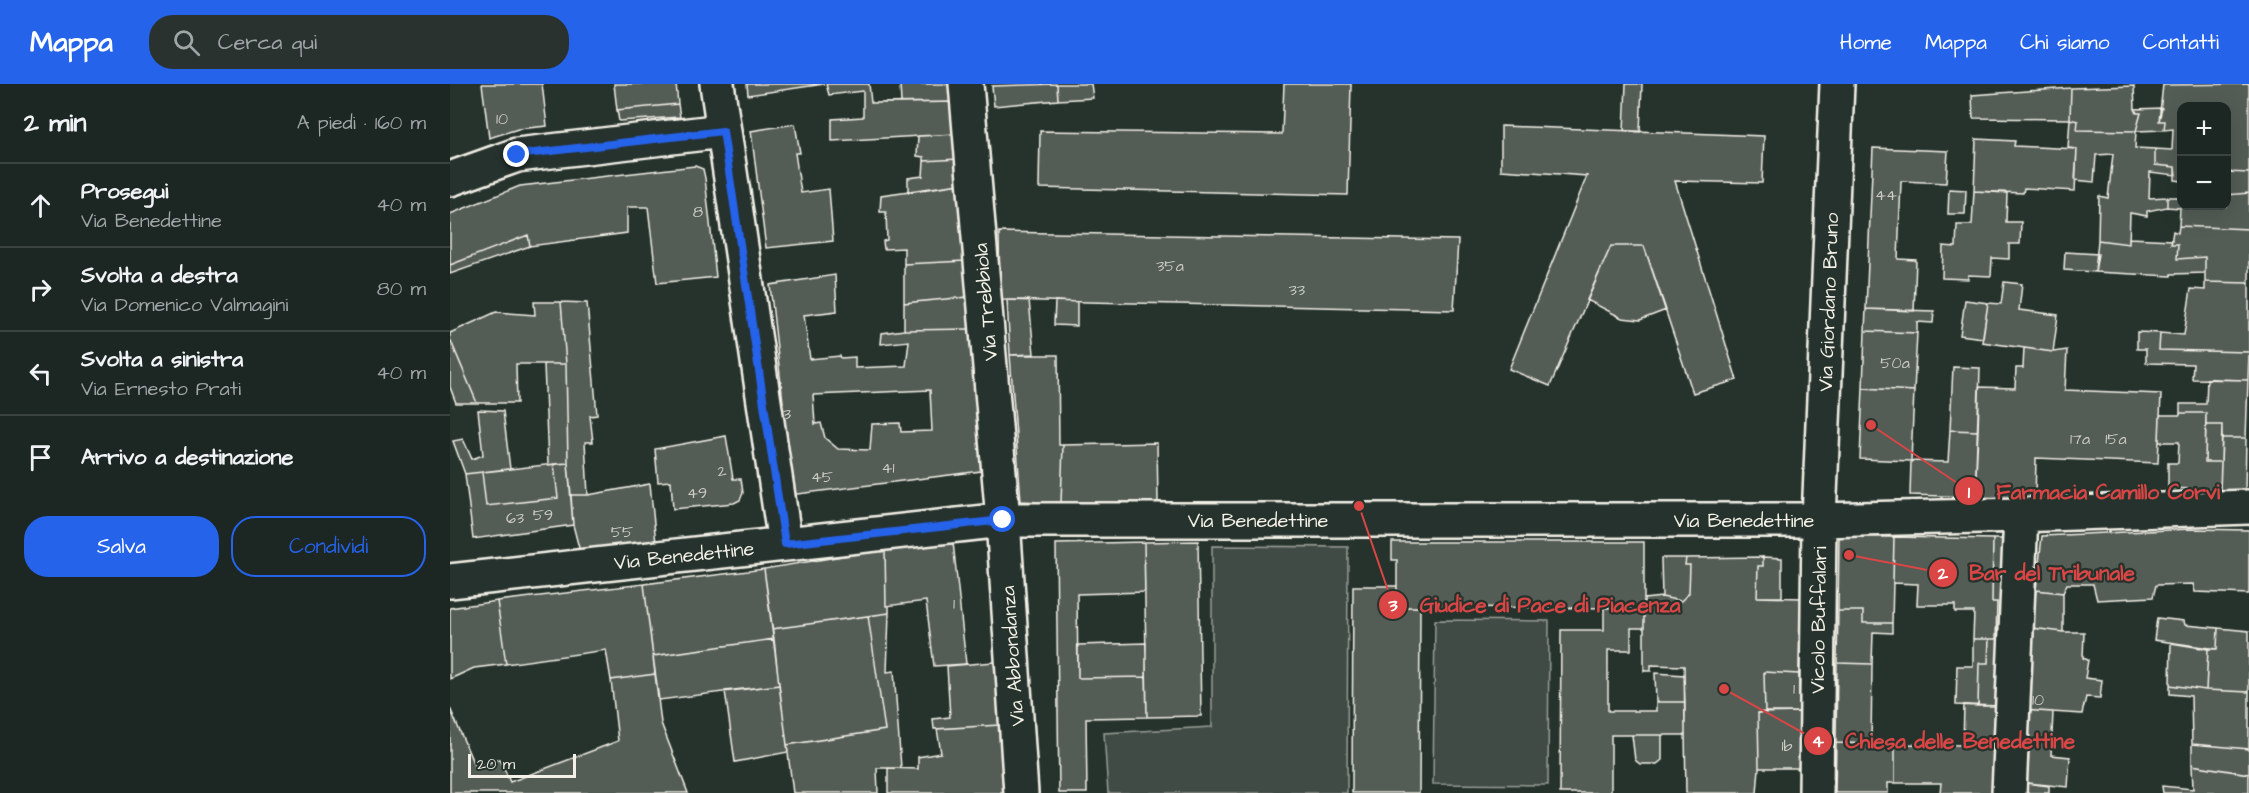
<!DOCTYPE html>
<html lang="it">
<meta charset="utf-8">
<style>
:root{--surface:#1c2622;--page:#29322f;--text:#f1f3f6;--muted:#a0a5a5;--line:#3a4340;--accent:#2563eb}
body{margin:0;font-family:"Architects Daughter",sans-serif;background:var(--page);color:var(--text)}
.controls{position:absolute;right:18px;top:18px;display:grid;overflow:hidden;border-radius:12px;box-shadow:0 6px 24px #0002}
.controls button{width:54px;height:54px;display:grid;place-items:center;padding:0;border:0;border-bottom:2px solid var(--line);background:var(--surface);color:var(--text);font:30px sans-serif}
.scale{position:absolute;left:18px;bottom:15px;width:108px;box-sizing:border-box;padding-left:6px;border:3px solid #f4f1e8;border-top:0;font-size:16px;line-height:21px;white-space:nowrap;color:#f4f1e8;-webkit-text-stroke:4px #26332d;paint-order:stroke}
.stop{position:absolute;width:18px;height:18px;margin:-14px;border:4px solid #2563eb;border-radius:50%;background:#fff}
.stop.end{background:#2563eb;border-color:#fff;box-shadow:0 2px 6px #0008}
.list{margin:0;padding:0;list-style:none}
h2{display:flex;justify-content:space-between;align-items:center;height:78px;margin:0;padding:0 24px;font-size:26px}
h2 small{font-size:20px;font-weight:400;color:var(--muted)}
.list li{display:grid;grid-template-columns:39px 1fr auto;gap:18px;align-items:center;box-sizing:border-box;height:84px;padding:0 24px;border-top:2px solid var(--line)}
.list b{display:block;font-size:22px;white-space:nowrap}
.list p{margin:0;font-size:20px;white-space:nowrap;color:var(--muted)}
.list em{font-size:20px;font-style:normal;color:var(--muted)}
.actions{display:flex;gap:12px;padding:18px 24px}
.actions a{flex:1;padding:14px 0;border:2px solid var(--accent);border-radius:24px;text-align:center;font-size:21px;color:var(--accent)}
.actions .main{background:var(--accent);color:#fff}
.icon{flex:none;width:33px;height:33px;fill:none;stroke:currentColor;stroke-width:2;stroke-linecap:round;stroke-linejoin:round}
.map{position:relative;flex:none;width:1799px;height:709px;overflow:hidden}
header{display:flex;align-items:center;gap:36px;box-sizing:border-box;height:84px;padding:0 30px;background:var(--accent);color:#fff}
header strong{font-size:28px}
nav{display:flex;gap:33px;margin-inline-start:auto;font-size:21px}
.search{width:420px;height:54px;background:var(--page);display:flex;align-items:center;gap:15px;box-sizing:border-box;padding:0 21px;border-radius:24px;color:var(--muted);font-size:22px}
main{display:flex}
aside{flex:1;background:var(--surface)}
.map>svg:first-child{display:block}
</style>
<header>
<strong>Mappa</strong>
<div class="search"><svg class="icon" aria-label="search" viewBox="0 0 24 24"><circle cx="10" cy="10" r="6"/><path d="M15 15l6 6"/></svg>Cerca qui</div>
<nav><a>Home</a><a>Mappa</a><a>Chi siamo</a><a>Contatti</a></nav>
</header>
<main>
<aside>
<h2>2 min<small>A piedi · 160 m</small></h2>
<ul class="list">
<li><svg class="icon" aria-label="ahead" viewBox="0 0 24 24"><path d="M12 20V5M6 11l6-6 6 6"/></svg><div><b>Prosegui</b><p>Via Benedettine</p></div><em>40 m</em></li>
<li><svg class="icon" aria-label="right" viewBox="0 0 24 24"><path d="M7 20v-9h11M14 6l5 5-5 5"/></svg><div><b>Svolta a destra</b><p>Via Domenico Valmagini</p></div><em>80 m</em></li>
<li><svg class="icon" aria-label="left" viewBox="0 0 24 24"><path d="M17 20v-9H6M10 6l-5 5 5 5"/></svg><div><b>Svolta a sinistra</b><p>Via Ernesto Prati</p></div><em>40 m</em></li>
<li><svg class="icon" aria-label="arrive" viewBox="0 0 24 24"><path d="M6 21V4h12l-3 4 3 4H6"/></svg><div><b>Arrivo a destinazione</b></div></li>
</ul>
<div class="actions"><a class="main">Salva</a><a>Condividi</a></div>
</aside>
<div class="map">
<svg width="1799" height="709" viewBox="0 0 1799 709">
<rect width="100%" height="100%" fill="#26332d"/>
<filter id="ink" filterUnits="userSpaceOnUse"><feTurbulence type="fractalNoise" baseFrequency=".0167" numOctaves="2"/><feDisplacementMap in="SourceGraphic" scale="12" xChannelSelector="R" yChannelSelector="G"/><feConvolveMatrix kernelMatrix="1 2 1 2 8 2 1 2 1" color-interpolation-filters="sRGB"/></filter>
<g filter="url(#ink)">
<path fill="#414b45" stroke="#9a9e96" stroke-width="1.5" d="M 762,462 L 898,463 L 897,709 L 658,709 L 654,649 L 762,643 Z
M 985,536 L 1099,537 L 1098,701 L 983,700 Z"/>
<path fill="#525c55" stroke="#f4f1e8" stroke-width="1.5" fill-rule="evenodd" d="M 32,0 L 92,0 L 97,42 L 68,45 L 39,54 Z
M 164,0 L 226,0 L 228,20 L 167,26 Z
M 297,0 L 374,0 L 298,11 Z
M 376,0 L 419,0 L 421,19 L 504,18 L 506,50 L 382,57 L 382,35 L 413,33 L 413,7 L 379,11 Z
M 450,0 L 503,0 L 504,18 L 451,19 Z
M 607,0 L 641,0 L 643,14 L 608,16 Z
M 607,0 L 608,16 L 544,22 L 542,2 Z
M 834,0 L 901,0 L 898,111 L 589,104 L 590,47 L 832,50 Z
M 1176,0 L 1192,0 L 1190,48 L 1174,47 Z
M 1799,0 L 1799,89 L 1776,88 L 1776,22 L 1732,22 L 1732,97 L 1725,96 L 1725,83 L 1705,81 L 1705,65 L 1722,66 L 1723,45 L 1714,46 L 1715,37 L 1709,37 L 1713,1 Z
M 1684,2 L 1685,25 L 1687,29 L 1691,29 L 1686,47 L 1627,46 L 1628,37 L 1620,35 L 1621,4 Z
M 1621,4 L 1620,35 L 1523,34 L 1522,11 Z
M 228,20 L 230,33 L 169,37 L 167,26 Z
M 1712,24 L 1709,37 L 1715,37 L 1714,46 L 1686,47 L 1691,29 L 1687,29 L 1685,25 Z
M 1620,35 L 1628,37 L 1627,46 L 1686,47 L 1685,64 L 1705,65 L 1705,81 L 1725,83 L 1726,91 L 1700,88 L 1699,114 L 1717,113 L 1717,123 L 1697,127 L 1697,132 L 1680,129 L 1679,160 L 1648,156 L 1649,112 L 1658,114 L 1663,70 L 1646,71 L 1644,98 L 1625,96 L 1627,65 L 1618,64 Z
M 345,40 L 350,69 L 345,69 L 351,109 L 379,105 L 383,157 L 316,164 L 301,47 Z
M 1051,42 L 1314,52 L 1312,99 L 1225,97 L 1287,296 L 1243,309 L 1194,162 L 1161,162 L 1100,302 L 1059,285 L 1137,92 L 1051,86 Z
M 506,50 L 508,75 L 474,77 L 474,73 L 467,72 L 468,52 Z
M 1526,55 L 1565,57 L 1564,62 L 1627,65 L 1625,107 L 1574,104 L 1573,109 L 1524,107 Z
M 1423,64 L 1498,67 L 1496,99 L 1451,97 L 1448,175 L 1466,176 L 1464,227 L 1416,225 Z
M 508,75 L 509,100 L 458,108 L 458,94 L 473,92 L 474,77 Z
M 245,82 L 253,85 L 255,94 L 266,193 L 207,199 L 198,123 L 177,123 L 177,149 L 80,162 L 78,151 L 0,181 L 0,130 L 70,102 Z
M 1776,88 L 1799,89 L 1799,109 L 1776,111 Z
M 509,100 L 515,177 L 454,180 L 454,164 L 434,165 L 433,157 L 437,156 L 436,128 L 430,128 L 431,111 Z
M 1499,105 L 1516,106 L 1515,130 L 1498,130 Z
M 1524,107 L 1557,109 L 1556,138 L 1571,138 L 1570,160 L 1559,160 L 1559,175 L 1542,174 L 1541,192 L 1518,191 L 1518,195 L 1492,194 L 1493,162 L 1506,163 L 1507,141 L 1522,141 Z
M 1799,109 L 1799,145 L 1729,142 L 1730,124 L 1717,123 L 1717,113 L 1732,113 L 1732,122 L 1776,122 L 1776,111 Z
M 1729,142 L 1799,145 L 1799,199 L 1755,198 L 1755,173 L 1727,175 L 1728,160 L 1721,160 L 1723,147 L 1728,149 Z
M 549,148 L 1008,156 L 1004,226 L 550,216 Z
M 78,151 L 80,162 L 0,190 L 0,181 Z
M 1679,154 L 1722,156 L 1721,160 L 1728,160 L 1727,175 L 1755,173 L 1755,189 L 1721,190 L 1721,192 L 1645,188 L 1648,156 L 1679,160 Z
M 1161,162 L 1194,162 L 1216,226 L 1190,236 L 1172,234 L 1137,216 Z
M 1615,168 L 1648,170 L 1645,188 L 1614,186 Z
M 515,177 L 517,213 L 454,219 L 454,180 Z
M 385,191 L 387,227 L 354,231 L 360,275 L 390,272 L 391,274 L 405,273 L 405,284 L 456,282 L 459,257 L 431,260 L 432,249 L 454,246 L 520,245 L 531,387 L 340,411 L 327,317 L 333,318 L 320,201 ZM 480,306 L 482,347 L 451,348 L 450,339 L 422,340 L 420,366 L 388,365 L 375,354 L 371,339 L 365,340 L 363,311 Z
M 1554,198 L 1572,200 L 1569,226 L 1608,231 L 1603,268 L 1532,258 L 1538,219 L 1551,220 Z
M 1755,198 L 1799,199 L 1799,268 L 1709,266 L 1710,249 L 1734,251 L 1741,205 L 1755,206 Z
M 517,213 L 520,245 L 454,246 L 454,219 Z
M 557,216 L 579,216 L 584,270 L 560,271 Z
M 1515,216 L 1538,219 L 1533,254 L 1510,251 Z
M 605,217 L 627,218 L 627,242 L 604,241 Z
M 84,218 L 111,218 L 116,280 L 66,280 L 67,319 L 27,319 L 0,255 L 0,249 L 46,228 L 85,231 Z
M 111,218 L 137,219 L 147,331 L 140,332 L 143,358 L 135,358 L 138,411 L 121,411 L 118,379 L 116,280 Z
M 1416,225 L 1484,227 L 1483,239 L 1467,238 L 1467,249 L 1415,247 Z
M 1415,247 L 1467,249 L 1464,307 L 1413,304 Z
M 1687,248 L 1710,249 L 1709,266 L 1799,268 L 1798,296 L 1742,295 L 1743,280 L 1696,279 L 1696,265 L 1687,265 Z
M 0,255 L 27,319 L 6,319 L 0,303 Z
M 1574,264 L 1603,268 L 1617,266 L 1615,306 L 1711,310 L 1708,379 L 1586,374 L 1585,416 L 1525,413 L 1529,303 L 1565,304 L 1566,284 L 1573,284 Z
M 560,271 L 608,271 L 609,361 L 613,361 L 611,419 L 571,417 Z
M 94,280 L 116,280 L 118,379 L 98,381 Z
M 1503,283 L 1530,284 L 1528,347 L 1500,346 Z
M 1757,295 L 1798,296 L 1796,354 L 1772,354 L 1772,341 L 1756,341 L 1756,329 L 1730,329 L 1730,320 L 1756,320 Z
M 1413,304 L 1464,307 L 1461,377 L 1410,375 Z
M 28,326 L 53,327 L 60,385 L 15,390 L 3,357 L 13,355 L 22,375 L 33,371 Z
M 1730,329 L 1756,329 L 1755,378 L 1771,378 L 1770,406 L 1718,404 L 1718,379 L 1728,379 L 1729,358 L 1709,358 L 1710,331 L 1730,331 Z
M 1756,341 L 1772,341 L 1771,378 L 1755,378 Z
M 1500,346 L 1528,347 L 1525,413 L 1460,411 L 1461,377 L 1498,378 Z
M 276,352 L 283,395 L 291,395 L 293,409 L 290,416 L 284,419 L 223,425 L 221,397 L 208,398 L 205,365 Z
M 1772,354 L 1796,354 L 1795,406 L 1770,406 Z
M 707,359 L 708,418 L 611,419 L 613,361 Z
M 118,379 L 123,441 L 23,455 L 15,390 L 32,388 L 36,422 L 108,414 L 104,380 Z
M 104,380 L 108,414 L 36,422 L 32,388 Z
M 200,400 L 206,459 L 130,468 L 123,441 L 121,411 L 138,411 Z
M 1740,445 L 1799,446 L 1799,510 L 1745,508 L 1743,500 L 1706,501 L 1703,513 L 1647,516 L 1643,500 L 1617,500 L 1613,509 L 1586,506 L 1592,452 Z
M 1389,452 L 1444,453 L 1442,539 L 1413,539 L 1413,527 L 1388,527 Z
M 1444,453 L 1543,455 L 1542,518 L 1547,518 L 1546,555 L 1523,555 L 1524,528 L 1505,528 L 1505,521 L 1467,521 L 1468,500 L 1443,499 Z
M 1543,455 L 1557,455 L 1554,555 L 1546,555 L 1547,518 L 1542,518 Z
M 748,457 L 751,632 L 697,633 L 694,458 Z
M 503,458 L 516,580 L 484,582 L 476,517 L 436,522 L 435,465 Z
M 694,458 L 695,508 L 627,510 L 628,594 L 696,593 L 697,633 L 636,634 L 637,709 L 609,709 L 606,460 Z
M 942,458 L 1194,458 L 1194,524 L 947,523 L 947,476 L 942,476 Z
M 435,465 L 436,522 L 439,522 L 439,529 L 322,545 L 314,485 Z
M 1313,473 L 1332,474 L 1332,513 L 1307,513 L 1308,482 L 1313,482 Z
M 1313,473 L 1313,482 L 1308,482 L 1307,513 L 1351,514 L 1349,590 L 1314,588 L 1315,628 L 1308,629 L 1309,684 L 1307,709 L 1236,709 L 1234,582 L 1201,581 L 1201,587 L 1194,587 L 1194,515 L 1212,513 L 1231,517 L 1239,509 L 1240,481 L 1235,481 L 1236,474 Z
M 1211,474 L 1236,474 L 1235,481 L 1240,481 L 1239,509 L 1231,517 L 1212,513 Z
M 314,485 L 324,555 L 203,572 L 194,500 Z
M 194,500 L 205,590 L 161,596 L 156,566 L 56,580 L 47,517 Z
M 903,502 L 947,502 L 947,523 L 970,523 L 969,709 L 902,709 Z
M 1586,506 L 1613,509 L 1613,548 L 1582,544 Z
M 47,517 L 56,580 L 24,584 L 0,595 L 0,524 Z
M 1154,523 L 1194,524 L 1194,544 L 1181,544 L 1181,566 L 1158,566 L 1158,627 L 1206,627 L 1206,618 L 1235,618 L 1235,651 L 1161,651 L 1161,709 L 1110,709 L 1111,546 L 1154,546 Z
M 1388,527 L 1413,527 L 1413,539 L 1442,539 L 1442,549 L 1423,548 L 1422,580 L 1387,579 Z
M 439,529 L 437,588 L 444,587 L 451,684 L 427,684 L 428,709 L 343,709 L 337,661 L 435,646 L 418,532 Z
M 418,532 L 435,646 L 337,661 L 322,545 Z
M 1707,534 L 1734,537 L 1735,541 L 1768,544 L 1767,565 L 1704,556 Z
M 1582,544 L 1613,548 L 1634,548 L 1633,574 L 1638,576 L 1635,594 L 1652,596 L 1650,614 L 1636,613 L 1632,630 L 1572,626 Z
M 1768,544 L 1799,547 L 1799,608 L 1756,606 L 1758,565 L 1767,565 Z
M 324,555 L 329,601 L 209,616 L 203,572 Z
M 1523,555 L 1539,555 L 1538,579 L 1529,579 L 1528,622 L 1506,621 L 1507,582 L 1523,582 Z
M 1539,555 L 1554,555 L 1554,622 L 1528,622 L 1529,579 L 1538,579 Z
M 696,559 L 696,593 L 628,594 L 628,561 Z
M 1721,559 L 1758,565 L 1756,606 L 1720,601 Z
M 544,578 L 550,641 L 484,645 L 483,635 L 500,633 L 497,582 Z
M 1387,579 L 1422,580 L 1421,660 L 1386,659 Z
M 1314,588 L 1349,590 L 1349,628 L 1315,628 Z
M 1205,589 L 1234,591 L 1235,618 L 1206,618 Z
M 205,590 L 211,639 L 238,709 L 0,709 L 0,624 L 25,683 L 50,675 L 60,698 L 168,657 L 161,596 Z
M 329,601 L 338,668 L 285,678 L 275,607 Z
M 1720,601 L 1756,606 L 1799,608 L 1799,665 L 1742,660 L 1741,612 L 1720,610 Z
M 1514,621 L 1554,622 L 1552,709 L 1490,709 L 1491,699 L 1445,699 L 1445,660 L 1513,661 Z
M 1572,626 L 1603,628 L 1601,671 L 1620,673 L 1618,703 L 1568,698 Z
M 1349,628 L 1349,684 L 1309,684 L 1308,629 Z
M 550,641 L 555,709 L 438,709 L 438,684 L 468,685 L 468,673 L 491,669 L 487,645 Z
M 1182,651 L 1212,651 L 1212,676 L 1207,680 L 1190,680 L 1185,676 Z
M 1386,659 L 1445,660 L 1445,699 L 1438,699 L 1438,709 L 1385,709 Z
M 1742,660 L 1799,665 L 1799,690 L 1742,681 Z
M 1742,681 L 1799,690 L 1799,709 L 1713,709 L 1712,702 L 1743,705 Z
M 1568,698 L 1599,702 L 1599,709 L 1567,709 Z"/>
<g fill="none" stroke-linecap="round" stroke-linejoin="round">
<defs>
<path id="minor" d="M 267,0 L 335,460
M 516,0 L 553,436 L 571,709
M 0,95 L 67,71 L 273,47
M 0,497 L 553,436 L 1369,436 L 1571,431 L 1799,423
M 1366,709 L 1369,436 L 1387,0
M 1559,709 L 1571,431"/>
</defs>
<use href="#minor" stroke="#f4f1e8" stroke-width="38"/>
<use href="#minor" stroke="#26332d" stroke-width="33"/>
</g>
</g>
<g fill="none" stroke-linecap="round" stroke-linejoin="round" filter="url(#ink)">
<path stroke="#2563eb" stroke-width="8" d="M 67,71 L 273,47 L 335,460 L 553,436"/>
</g>
<g text-anchor="middle" stroke-width="4.5" stroke-linejoin="round" paint-order="stroke">
<g font-size="16" fill="#ccccc3">
<text x="52" y="40">10</text>
<text x="1436" y="116">44</text>
<text x="248" y="133">8</text>
<text x="720" y="187">35a</text>
<text x="847" y="211">33</text>
<text x="1445" y="284">50a</text>
<text x="337" y="335">3</text>
<text x="1630" y="360">17a</text>
<text x="1666" y="360">15a</text>
<text x="341" y="378">1</text>
<text x="438" y="389">41</text>
<text x="272" y="392">2</text>
<text x="372" y="398">45</text>
<text x="247" y="414">49</text>
<text x="93" y="436">59</text>
<text x="65" y="439">63</text>
<text x="172" y="453">55</text>
<text x="504" y="525">1</text>
<text x="1344" y="610">1</text>
<text x="1588" y="621">10</text>
<text x="1337" y="667">1b</text>
</g>
<g font-size="20" fill="#f4f1e8" stroke="#26332d">
<text transform="translate(535 218) rotate(-95)" y="7">Via Trebbiola</text>
<text transform="translate(1378 218) rotate(-88)" y="7">Via Giordano Bruno</text>
<text x="808" y="443">Via Benedettine</text>
<text x="1294" y="443">Via Benedettine</text>
<text transform="translate(234 471) rotate(-6)" y="7">Via Benedettine</text>
<text transform="translate(1368 536) rotate(-89)" y="7">Vicolo Buffalari</text>
<text transform="translate(562 572) rotate(-94)" y="7">Via Abbondanza</text>
</g>
</g>
<path fill="none" stroke="#da4645" stroke-width="2" d="M1421 341L1519 407M1399 471L1493 489M909 422L943 521M1274 605L1368 657"/>
<g fill="#da4645" stroke="#26332d" stroke-width="2">
<circle cx="1421" cy="341" r="6"/>
<circle cx="1399" cy="471" r="6"/>
<circle cx="909" cy="422" r="6"/>
<circle cx="1274" cy="605" r="6"/>
<circle cx="1519" cy="407" r="15"/>
<circle cx="1493" cy="489" r="15"/>
<circle cx="943" cy="521" r="15"/>
<circle cx="1368" cy="657" r="15"/>
</g>
<g font-size="18" text-anchor="middle" font-weight="bold" fill="#fff">
<text x="1519" y="414">1</text>
<text x="1493" y="495">2</text>
<text x="943" y="527">3</text>
<text x="1368" y="663">4</text>
</g>
<g font-size="21" text-anchor="middle" font-weight="bold" fill="#da4645" stroke="#26332d" stroke-width="4.5" stroke-linejoin="round" paint-order="stroke">
<text x="1658" y="415">Farmacia Camillo Corvi</text>
<text x="1602" y="496">Bar del Tribunale</text>
<text x="1100" y="528">Giudice di Pace di Piacenza</text>
<text x="1510" y="664">Chiesa delle Benedettine</text>
</g>
</svg>
<div class="controls">
<button>+</button>
<button>−</button>
</div>
<div class="scale">20 m</div>
<div class="stop" style="left:553px;top:436px"></div>
<div class="stop end" style="left:67px;top:71px"></div>
</div>
</main>
